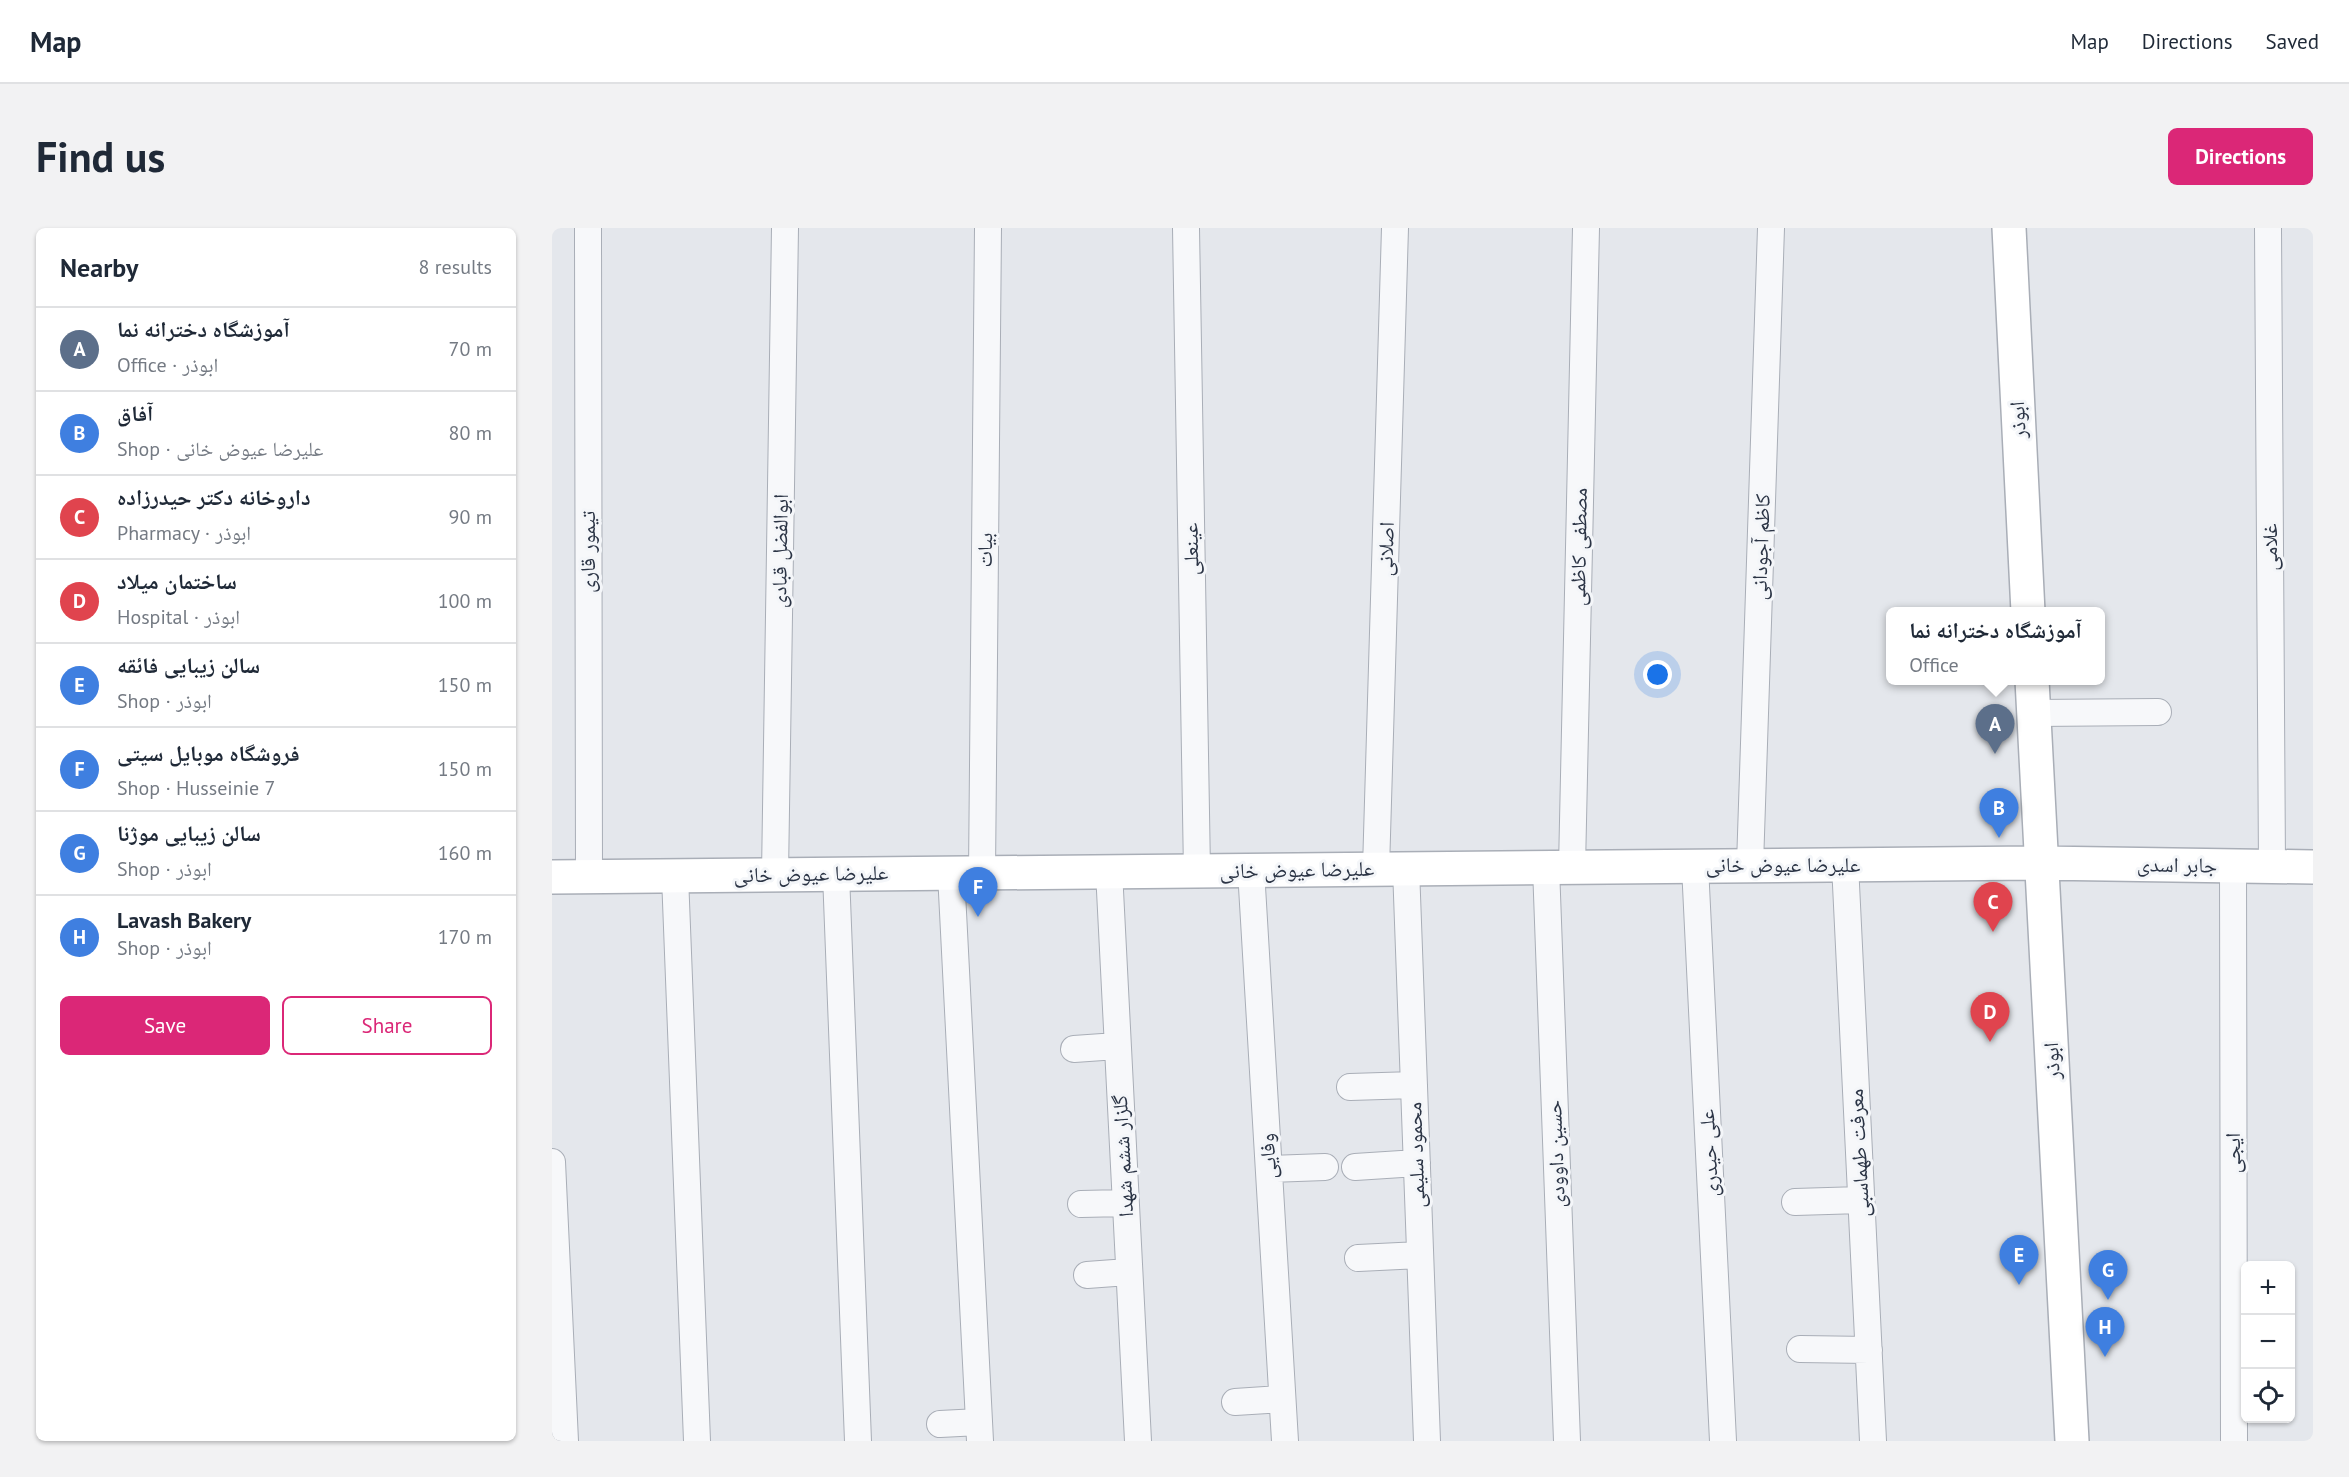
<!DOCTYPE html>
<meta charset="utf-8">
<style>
:root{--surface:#fff;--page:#f2f2f3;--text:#1f2937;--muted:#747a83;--line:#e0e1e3;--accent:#db2777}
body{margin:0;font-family:"PT Sans","Noto Naskh Arabic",sans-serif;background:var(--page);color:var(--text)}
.controls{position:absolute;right:18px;bottom:18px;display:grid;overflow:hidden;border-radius:9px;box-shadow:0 2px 4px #0004}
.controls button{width:54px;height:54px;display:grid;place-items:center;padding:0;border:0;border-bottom:2px solid var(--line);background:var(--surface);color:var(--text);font:30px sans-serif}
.you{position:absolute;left:1106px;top:447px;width:21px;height:21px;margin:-15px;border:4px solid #fff;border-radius:50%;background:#1a73e8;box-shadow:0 0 0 9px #1a73e833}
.badge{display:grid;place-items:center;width:39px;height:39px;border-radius:50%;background:var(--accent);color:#fff;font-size:20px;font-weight:700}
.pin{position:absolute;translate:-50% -50px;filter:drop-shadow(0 2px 3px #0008)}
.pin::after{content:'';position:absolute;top:32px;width:21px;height:18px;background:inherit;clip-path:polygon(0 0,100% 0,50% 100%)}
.popup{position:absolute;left:1334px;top:379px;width:219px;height:78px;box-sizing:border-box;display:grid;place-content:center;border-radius:9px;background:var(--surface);filter:drop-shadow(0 2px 4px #0005);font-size:20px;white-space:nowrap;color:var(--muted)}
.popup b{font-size:22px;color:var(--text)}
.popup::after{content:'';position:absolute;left:50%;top:100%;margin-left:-12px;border:12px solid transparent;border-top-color:var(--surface)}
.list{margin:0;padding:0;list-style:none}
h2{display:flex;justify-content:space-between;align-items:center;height:78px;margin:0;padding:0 24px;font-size:26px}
h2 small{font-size:20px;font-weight:400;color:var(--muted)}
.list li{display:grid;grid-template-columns:39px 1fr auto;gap:18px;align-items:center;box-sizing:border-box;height:84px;padding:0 24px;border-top:2px solid var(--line)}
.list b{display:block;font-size:22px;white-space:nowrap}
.list p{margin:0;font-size:20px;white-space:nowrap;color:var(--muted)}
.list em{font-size:20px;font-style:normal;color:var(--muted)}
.actions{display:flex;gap:12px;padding:18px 24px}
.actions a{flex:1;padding:14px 0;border:2px solid var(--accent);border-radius:9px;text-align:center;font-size:21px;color:var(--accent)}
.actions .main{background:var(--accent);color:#fff}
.icon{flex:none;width:33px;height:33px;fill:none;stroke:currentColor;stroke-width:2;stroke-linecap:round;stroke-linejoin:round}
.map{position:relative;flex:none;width:1761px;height:1213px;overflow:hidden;border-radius:9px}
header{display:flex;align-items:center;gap:36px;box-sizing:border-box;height:84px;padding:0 30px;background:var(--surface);border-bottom:2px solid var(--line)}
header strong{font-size:28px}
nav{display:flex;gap:33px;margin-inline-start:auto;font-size:21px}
.intro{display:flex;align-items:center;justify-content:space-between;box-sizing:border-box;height:144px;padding:0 36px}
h1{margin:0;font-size:42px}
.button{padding:15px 27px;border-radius:9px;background:var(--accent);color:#fff;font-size:21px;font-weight:700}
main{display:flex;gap:36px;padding:0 36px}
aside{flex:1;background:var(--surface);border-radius:9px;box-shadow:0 2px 4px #0004}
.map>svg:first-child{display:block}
</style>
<header>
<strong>Map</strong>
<nav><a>Map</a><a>Directions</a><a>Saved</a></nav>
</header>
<div class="intro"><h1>Find us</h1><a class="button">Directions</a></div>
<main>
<aside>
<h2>Nearby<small>8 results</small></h2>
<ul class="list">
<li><span class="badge" style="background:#5c6f8a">A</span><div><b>آموزشگاه دخترانه نما</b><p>Office · ابوذر</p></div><em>70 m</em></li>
<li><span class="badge" style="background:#3f7fe0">B</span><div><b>آفاق</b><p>Shop · علیرضا عیوض خانی</p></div><em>80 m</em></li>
<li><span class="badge" style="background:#e0444e">C</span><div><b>داروخانه دکتر حیدرزاده</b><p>Pharmacy · ابوذر</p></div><em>90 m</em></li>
<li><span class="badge" style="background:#e0444e">D</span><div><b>ساختمان میلاد</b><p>Hospital · ابوذر</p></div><em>100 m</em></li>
<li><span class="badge" style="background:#3f7fe0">E</span><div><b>سالن زیبایی فائقه</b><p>Shop · ابوذر</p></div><em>150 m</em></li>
<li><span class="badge" style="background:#3f7fe0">F</span><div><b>فروشگاه موبایل سیتی</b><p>Shop · Husseinie 7</p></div><em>150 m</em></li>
<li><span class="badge" style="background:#3f7fe0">G</span><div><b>سالن زیبایی موژنا</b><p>Shop · ابوذر</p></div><em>160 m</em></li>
<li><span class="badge" style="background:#3f7fe0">H</span><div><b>Lavash Bakery</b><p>Shop · ابوذر</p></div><em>170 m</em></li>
</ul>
<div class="actions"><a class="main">Save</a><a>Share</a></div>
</aside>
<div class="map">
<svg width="1761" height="1213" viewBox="0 0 1761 1213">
<rect width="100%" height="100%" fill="#e4e7ec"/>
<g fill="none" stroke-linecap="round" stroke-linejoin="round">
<defs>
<path id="street" d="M 36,0 L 37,648
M 634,0 L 645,643
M 1716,0 L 1720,639
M 1482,485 L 1606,484
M 1293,636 L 1321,1213
M 1198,637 L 1219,0
M 1143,638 L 1171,1213
M 1681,638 L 1682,1213
M 994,639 L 1015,1213
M 1020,639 L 1034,0
M 854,640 L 875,1213
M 824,641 L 843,0
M 699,642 L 733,1213
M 557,643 L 586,1213
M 399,645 L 428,1213
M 430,645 L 436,0
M 223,646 L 233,0
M 284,646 L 306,1213
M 123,648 L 145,1213
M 522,821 L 565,818
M 798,859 L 862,857
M 0,934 L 13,1213
M 803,939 L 865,935
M 717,941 L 773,939
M 1243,974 L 1309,972
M 529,976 L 573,975
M 806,1030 L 868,1027
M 535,1047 L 576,1044
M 1248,1121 L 1317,1122
M 683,1174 L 730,1171
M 388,1196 L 427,1194"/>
<path id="secondary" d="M 1457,0 L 1476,384
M 1480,452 L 1520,1213
M 0,649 L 1489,635 L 1761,639"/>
</defs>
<use href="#street" stroke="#a9aeb7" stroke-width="28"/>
<use href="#secondary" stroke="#a9aeb7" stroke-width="36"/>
<use href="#street" stroke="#f7f8fa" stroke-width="26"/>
<use href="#secondary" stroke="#fff" stroke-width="33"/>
</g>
<g text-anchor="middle" stroke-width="6" stroke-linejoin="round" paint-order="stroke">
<g font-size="21" fill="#2b3445" stroke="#f4f6f9">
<text transform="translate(1466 192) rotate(-93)" y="7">ابوذر</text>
<text transform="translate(1027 319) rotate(-89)" y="7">مصطفی کاظمی</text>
<text transform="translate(1209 319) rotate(-88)" y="7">کاظم آجودانی</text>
<text transform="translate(1718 319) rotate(-90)" y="7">غلامی</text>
<text transform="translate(639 321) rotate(-91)" y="7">عینعلی</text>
<text transform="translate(834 321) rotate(-88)" y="7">اصلانی</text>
<text transform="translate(433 322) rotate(-89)" y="7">بیات</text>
<text transform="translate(228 323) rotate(-89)" y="7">ابوالفضل قبادی</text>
<text transform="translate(36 324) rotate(-90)" y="7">تیمور قاری</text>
<text x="1231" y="644">علیرضا عیوض خانی</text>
<text transform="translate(1625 637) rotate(1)" y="7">جابر اسدی</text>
<text transform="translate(745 642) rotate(-1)" y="7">علیرضا عیوض خانی</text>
<text transform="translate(259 646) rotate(-1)" y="7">علیرضا عیوض خانی</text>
<text transform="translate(1500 833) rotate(-93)" y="7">ابوذر</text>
<text transform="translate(1157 925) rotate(-93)" y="7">علی حیدری</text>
<text transform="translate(1307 925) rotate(-93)" y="7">معرفت طهماسبی</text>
<text transform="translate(1681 925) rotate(-90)" y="7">ایجی</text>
<text transform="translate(1004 926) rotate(-92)" y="7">حسین داوودی</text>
<text transform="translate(864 927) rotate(-92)" y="7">محمود سلیمی</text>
<text transform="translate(571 928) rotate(-93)" y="7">گلزار ششم شهدا</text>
<text transform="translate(716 928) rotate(-93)" y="7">وفایی</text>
</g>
</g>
</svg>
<div class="controls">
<button>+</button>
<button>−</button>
<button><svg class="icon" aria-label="locate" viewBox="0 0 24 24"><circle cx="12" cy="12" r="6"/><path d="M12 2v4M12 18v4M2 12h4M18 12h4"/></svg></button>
</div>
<div class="you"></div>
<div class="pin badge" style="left:1443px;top:526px;background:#5c6f8a">A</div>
<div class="popup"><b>آموزشگاه دخترانه نما</b>Office</div>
<div class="pin badge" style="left:1447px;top:610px;background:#3f7fe0">B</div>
<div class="pin badge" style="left:1441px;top:704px;background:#e0444e">C</div>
<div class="pin badge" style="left:1438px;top:814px;background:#e0444e">D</div>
<div class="pin badge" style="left:1467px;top:1057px;background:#3f7fe0">E</div>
<div class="pin badge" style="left:426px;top:689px;background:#3f7fe0">F</div>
<div class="pin badge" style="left:1556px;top:1072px;background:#3f7fe0">G</div>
<div class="pin badge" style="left:1553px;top:1129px;background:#3f7fe0">H</div>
</div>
</main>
